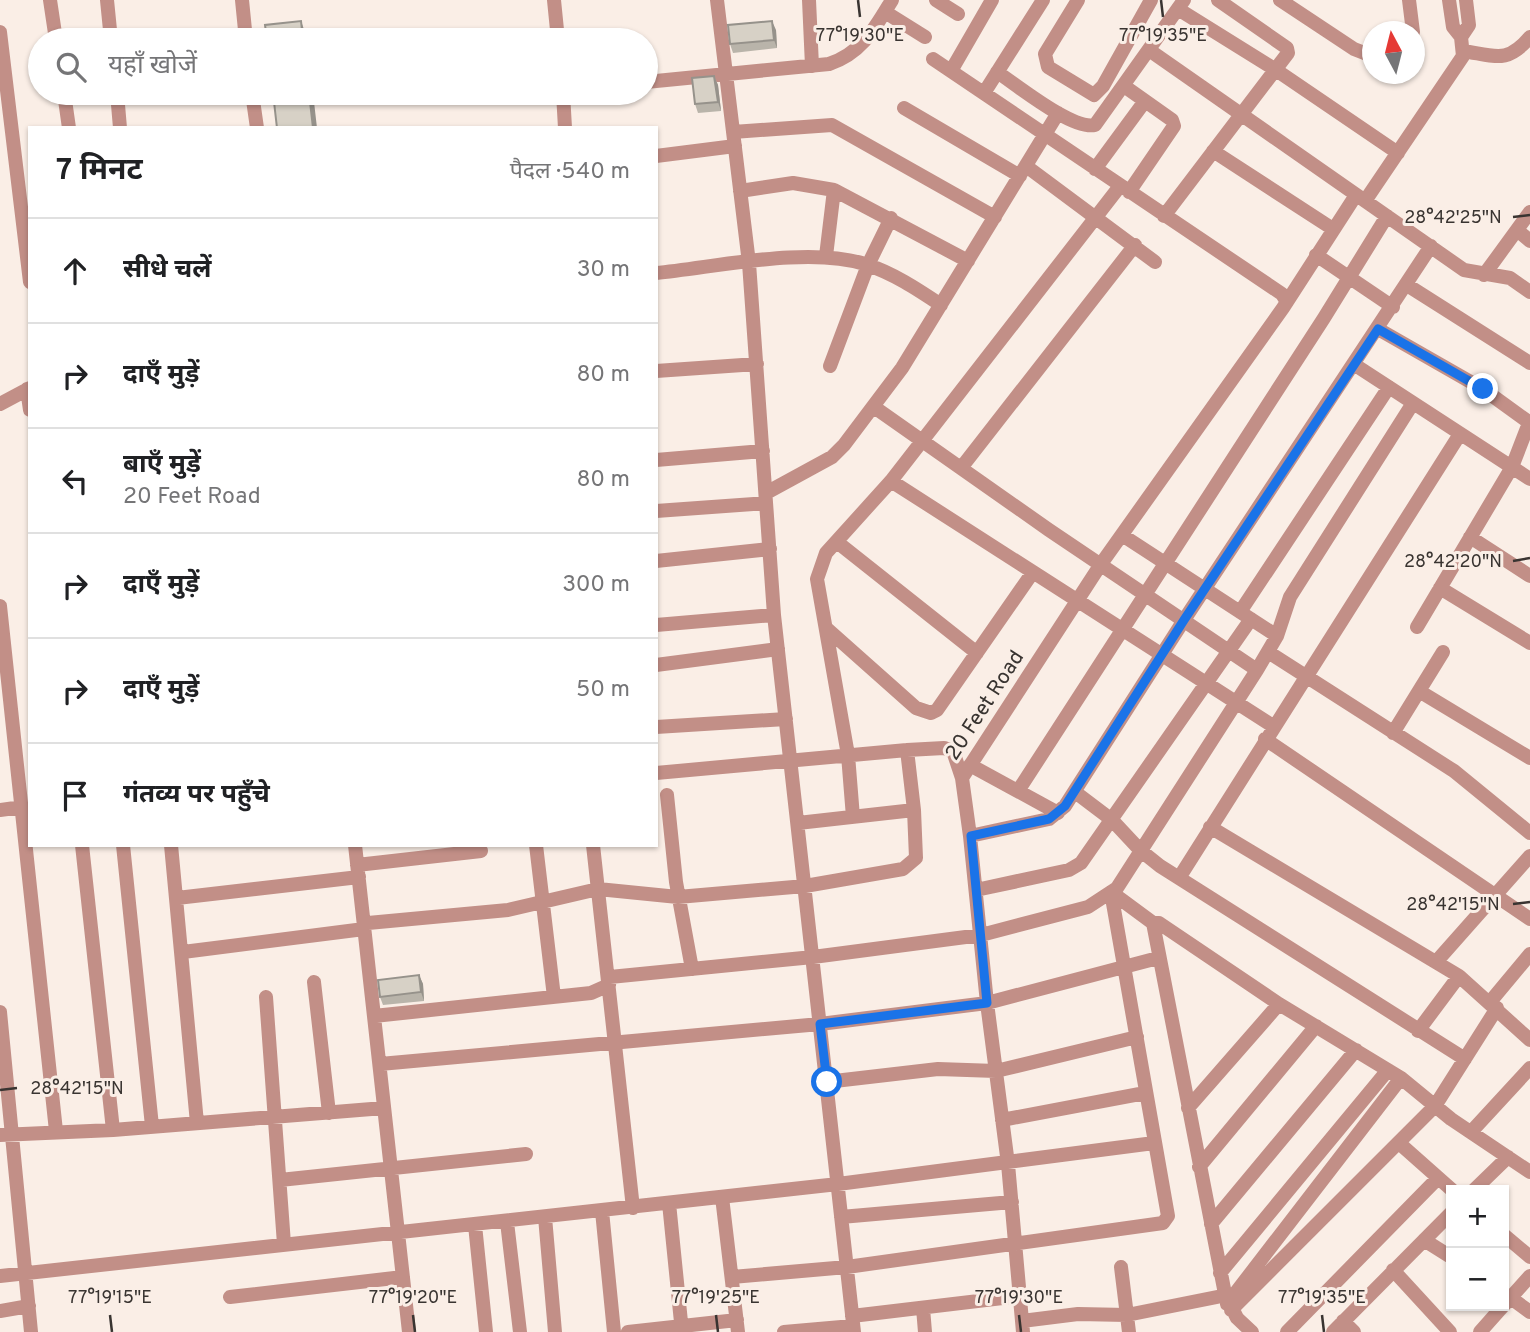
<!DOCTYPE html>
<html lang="hi">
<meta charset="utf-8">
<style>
:root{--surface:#fff;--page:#f2f2f2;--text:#202124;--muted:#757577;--line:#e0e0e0}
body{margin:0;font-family:Overpass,"Noto Sans Devanagari",sans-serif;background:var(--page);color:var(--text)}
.controls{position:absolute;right:21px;bottom:21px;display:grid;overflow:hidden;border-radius:0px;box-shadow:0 2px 5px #0004}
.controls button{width:63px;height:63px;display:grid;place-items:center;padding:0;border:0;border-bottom:2px solid var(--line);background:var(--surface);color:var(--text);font:35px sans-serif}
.compass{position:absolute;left:1362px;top:21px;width:63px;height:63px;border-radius:50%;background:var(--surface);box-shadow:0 2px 5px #0004;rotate:353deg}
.stop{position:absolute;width:21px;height:21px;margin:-16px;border:5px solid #1a73e8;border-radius:50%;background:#fff}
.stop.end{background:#1a73e8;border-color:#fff;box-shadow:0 2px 7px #0008}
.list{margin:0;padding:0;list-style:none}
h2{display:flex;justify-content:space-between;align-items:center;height:91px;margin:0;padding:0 28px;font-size:30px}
h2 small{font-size:23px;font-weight:400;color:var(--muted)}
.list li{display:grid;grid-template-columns:46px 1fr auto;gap:21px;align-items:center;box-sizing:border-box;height:105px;padding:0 28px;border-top:2px solid var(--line)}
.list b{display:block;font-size:26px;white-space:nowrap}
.list p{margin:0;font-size:23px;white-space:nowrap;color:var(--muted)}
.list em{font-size:23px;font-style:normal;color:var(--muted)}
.icon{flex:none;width:38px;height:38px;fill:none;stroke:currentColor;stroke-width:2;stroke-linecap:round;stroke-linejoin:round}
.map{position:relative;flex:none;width:1530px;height:1332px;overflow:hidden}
.search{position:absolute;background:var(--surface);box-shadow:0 2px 5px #0004;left:28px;top:28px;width:630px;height:77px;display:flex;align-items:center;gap:18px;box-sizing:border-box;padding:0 24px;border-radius:38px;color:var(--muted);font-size:26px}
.panel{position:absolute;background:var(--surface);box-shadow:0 2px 5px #0004;left:28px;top:126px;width:630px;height:721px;border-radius:0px}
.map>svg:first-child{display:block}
</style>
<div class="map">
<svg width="1530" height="1332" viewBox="0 0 1530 1332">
<rect width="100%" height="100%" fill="#faeee6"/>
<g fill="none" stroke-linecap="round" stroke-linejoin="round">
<path stroke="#c28f87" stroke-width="14" d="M 50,0 L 56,40
M 107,0 L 111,40
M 242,0 L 246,40
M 554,0 L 558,40
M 717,0 L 749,263 L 774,615 L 854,1332
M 809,0 L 812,66
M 936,0 L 958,14
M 1078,0 L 1045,54 L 1048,67 L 1094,95 L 1103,86 L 1151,0
M 1280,0 L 1354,49 L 1372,56
M 1409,0 L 1413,32
M 1178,9 L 1276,70 L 1398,153
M 885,12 L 925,37
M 0,32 L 30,282
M 1461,37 L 1469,25 L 1466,0
M 1149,50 L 1464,270 L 1510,278 L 1530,292
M 1463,51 C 1496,56 1507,64 1530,37
M 933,59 L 1282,294 L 1287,302
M 951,71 L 992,0
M 997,72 C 1017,85 1072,130 1095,125 L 1184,0
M 646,82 L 829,64 C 862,53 875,28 892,0
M 1124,86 L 1172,120 L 1174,126 L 1129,192
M 64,93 L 69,128
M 117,93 L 120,128
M 252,93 L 257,128
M 563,93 L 565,128
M 984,93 L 1043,0
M 904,108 L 1020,176
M 733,132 L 832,125 L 995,217
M 1213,151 L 1333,229
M 656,156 L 735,146
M 1026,166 L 1155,262
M 1095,169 L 1145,101
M 834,190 L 968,261
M 740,191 L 793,183 L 834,190 L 826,256
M 1365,201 L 1463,56 L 1461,37 L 1453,27 L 1449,0
M 1164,216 L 1288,53 L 1287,48 L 1218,0
M 1517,230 L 1530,241
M 1316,255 L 1393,307
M 656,273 C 717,267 808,246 865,264 C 893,273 917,289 941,305
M 1484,275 L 1530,212
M 1407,285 L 1530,363
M 1378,329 L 1483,389 L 1530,423
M 1355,365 L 1530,479
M 830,366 L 868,265 L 891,218
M 656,371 L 757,364
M 27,389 L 30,410
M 0,404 L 30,388
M 874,407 L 1049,530 L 1257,670
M 656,460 L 763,451
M 961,468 L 1135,245
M 891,481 L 1273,726
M 766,493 L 832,457 L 844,445 L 902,368 L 1058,113
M 656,511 L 766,503
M 1122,535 L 1277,636
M 1470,537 L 1530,576
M 837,542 L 977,653
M 656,561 L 770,549
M 1440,588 L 1530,643
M 0,606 L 56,1131
M 1240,612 L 1389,387
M 656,625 L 774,615
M 1417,627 L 1512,467 L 1529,423
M 826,628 L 916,708 L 931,713 L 937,710 L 1033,572
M 1268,652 L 1454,771 L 1530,833
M 656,665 L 778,649
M 1419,691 L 1530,758
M 656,727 L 786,719
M 1393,733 L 1443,652
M 1265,739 L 1530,919
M 970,765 L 1058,813
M 656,773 L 907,750 L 944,748 L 953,751 L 962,778 L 970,836 L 987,1003 L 1008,1164 L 1023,1332
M 962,778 L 1101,564 L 1283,308 L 1356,195
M 1018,791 L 1324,318 L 1387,216
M 1075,792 L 1112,820 L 1140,850 L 1160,866 L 1465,1059
M 667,795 L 676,882 L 692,969
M 0,810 L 22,807
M 853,817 L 848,755 L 817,579 L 826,553 L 891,481 L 1120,186
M 798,823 L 914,810
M 1210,827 L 1459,976 L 1530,1040
M 970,836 L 1049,819 L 1065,806 L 1184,620 L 1431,246
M 82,845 L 113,1130
M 123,845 L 152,1126
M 171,845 L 197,1123
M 355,845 L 409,1332
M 536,845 L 554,997
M 593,845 L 633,1208
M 357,865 L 481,851
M 1179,878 L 1460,434
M 976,890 L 1069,870 L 1081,863 L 1251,619
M 1111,892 L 1153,923
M 177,898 L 359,877
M 183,952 L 364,929 L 368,923 L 508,910 L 598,889 L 678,897 L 805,886 L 903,869 L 916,858 L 914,810 L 907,750
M 1436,962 L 1530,856
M 314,982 L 329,1113
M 266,997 L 284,1244
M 1490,1002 L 1530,954
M 0,1012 L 31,1332
M 374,1016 L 591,993 L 609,985 L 610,977 L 813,957 L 981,935 L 1088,907 L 1117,888 L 1257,670 L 1277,636 L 1290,597 L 1413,403
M 1418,1031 L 1459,976
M 380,1064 L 820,1024 L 987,1003 L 1158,958
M 826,1082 L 938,1069 L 996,1071 L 1137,1037
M 1188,1108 L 1279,1004
M 1002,1120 L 1145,1093
M 1471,1132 L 1530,1068
M 0,1135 L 113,1130 L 384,1108
M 1399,1143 L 1452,1190
M 1199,1167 L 1316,1026
M 280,1180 L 526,1154
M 1474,1190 L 1508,1157
M 722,1197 L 738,1332
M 669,1203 L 682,1332
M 602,1211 L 614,1332
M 545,1217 L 555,1332
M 841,1217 L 1012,1202
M 507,1222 L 520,1332
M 1211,1224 L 1356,1050
M 475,1225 L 486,1332
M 1504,1235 L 1530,1257
M 1424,1240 L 1451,1257
M 1121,1267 L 1129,1332
M 1393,1270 L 1450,1332
M 1220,1273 L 1388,1070
M 0,1276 L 838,1184 L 1154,1143
M 732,1277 L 847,1267 L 1163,1223 L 1168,1216 L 1111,892
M 230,1297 L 403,1277
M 1511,1298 L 1530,1312
M 1227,1304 L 1401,1078
M 1504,1305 L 1530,1276
M 923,1308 L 925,1332
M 1231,1310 L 1435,1106 L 1497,1008
M 0,1311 L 29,1306
M 852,1316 L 1020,1296
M 1022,1321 L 1078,1314 L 1127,1315 L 1232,1294
M 1343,1321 L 1354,1332
M 628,1332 L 737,1320
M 784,1332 L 853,1326
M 1252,1332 L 1237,1318 L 1225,1294 L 1153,923 L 1159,923 L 1279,1004 L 1401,1078 L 1451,1119 L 1530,1172
M 1287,1332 L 1438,1178
M 1333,1332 L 1451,1213
M 1480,1332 L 1503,1306"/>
</g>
<path fill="#b9b4aa" d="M 776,30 L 777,48 L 733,53 L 730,44 Z
M 714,76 L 718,85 L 721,111 L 698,113 L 695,104 Z
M 419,975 L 423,984 L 424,1001 L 383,1005 L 380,997 Z"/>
<path fill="#96928b" d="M 301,21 L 307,38 L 307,40 L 303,40 Z
M 772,21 L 776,30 L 777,48 L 774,40 Z
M 714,76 L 718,85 L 721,111 L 718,102 Z
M 309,93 L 313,93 L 317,128 L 313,128 Z
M 419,975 L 423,984 L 424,1001 L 421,992 Z"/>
<path fill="#d7d1c6" stroke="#96928b" stroke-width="2" d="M 301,21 L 303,40 L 267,40 L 265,25 Z
M 772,21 L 774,40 L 730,44 L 728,25 Z
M 714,76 L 718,102 L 695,104 L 692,78 Z
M 273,93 L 309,93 L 313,128 L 277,128 Z
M 419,975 L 421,992 L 380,997 L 378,980 Z"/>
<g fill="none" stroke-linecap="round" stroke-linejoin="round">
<path stroke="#1a73e8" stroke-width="9" d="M 827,1082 L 820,1024 L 987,1003 L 971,836 L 1049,819 L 1065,806 L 1184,620 L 1378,329 L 1483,389"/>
</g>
<path fill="none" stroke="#393431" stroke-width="2.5" d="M 858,0 L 860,17M 1161,0 L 1163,17M 1513,217 L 1530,215M 1513,561 L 1530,558M 1513,904 L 1530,902M 0,1090 L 17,1088M 110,1315 L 112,1332M 413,1315 L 415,1332M 716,1315 L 718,1332M 1019,1315 L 1021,1332M 1322,1315 L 1324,1332"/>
<g text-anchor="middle" stroke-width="6" stroke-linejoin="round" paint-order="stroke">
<g font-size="21" fill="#393431" stroke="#faeee6">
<text transform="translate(984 705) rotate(-57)" y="7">20 Feet Road</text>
</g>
</g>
<g font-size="18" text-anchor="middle" fill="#393431" stroke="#faeee6" stroke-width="6" stroke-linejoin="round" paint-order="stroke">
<text x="860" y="41">77°19'30"E</text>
<text x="1163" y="41">77°19'35"E</text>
<text x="1453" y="223">28°42'25"N</text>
<text x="1453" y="567">28°42'20"N</text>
<text x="1453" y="910">28°42'15"N</text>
<text x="77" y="1094">28°42'15"N</text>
<text x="110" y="1303">77°19'15"E</text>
<text x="413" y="1303">77°19'20"E</text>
<text x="716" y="1303">77°19'25"E</text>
<text x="1019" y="1303">77°19'30"E</text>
<text x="1322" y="1303">77°19'35"E</text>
</g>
</svg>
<div class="controls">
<button>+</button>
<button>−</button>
</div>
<svg class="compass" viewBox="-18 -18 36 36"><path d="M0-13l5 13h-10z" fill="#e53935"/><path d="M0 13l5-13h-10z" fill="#757577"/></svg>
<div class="stop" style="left:827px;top:1082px"></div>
<div class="stop end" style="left:1483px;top:389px"></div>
<div class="search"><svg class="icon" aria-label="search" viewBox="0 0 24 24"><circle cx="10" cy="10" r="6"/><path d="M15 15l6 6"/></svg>यहाँ खोजें</div>
<section class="panel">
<h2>7 मिनट<small>पैदल · 540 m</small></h2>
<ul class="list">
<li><svg class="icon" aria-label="ahead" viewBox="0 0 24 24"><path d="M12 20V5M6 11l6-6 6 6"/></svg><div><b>सीधे चलें</b></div><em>30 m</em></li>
<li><svg class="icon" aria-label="right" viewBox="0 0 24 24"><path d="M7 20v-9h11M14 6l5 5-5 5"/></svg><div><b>दाएँ मुड़ें</b></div><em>80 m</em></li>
<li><svg class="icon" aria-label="left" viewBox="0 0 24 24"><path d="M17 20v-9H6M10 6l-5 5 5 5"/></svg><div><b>बाएँ मुड़ें</b><p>20 Feet Road</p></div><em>80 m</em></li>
<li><svg class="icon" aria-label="right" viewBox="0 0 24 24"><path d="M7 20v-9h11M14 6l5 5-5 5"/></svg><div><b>दाएँ मुड़ें</b></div><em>300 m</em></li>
<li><svg class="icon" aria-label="right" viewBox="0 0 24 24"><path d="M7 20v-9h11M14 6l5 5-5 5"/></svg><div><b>दाएँ मुड़ें</b></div><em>50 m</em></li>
<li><svg class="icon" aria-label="arrive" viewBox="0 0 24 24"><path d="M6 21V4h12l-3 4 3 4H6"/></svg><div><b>गंतव्य पर पहुँचे</b></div></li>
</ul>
</section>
</div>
